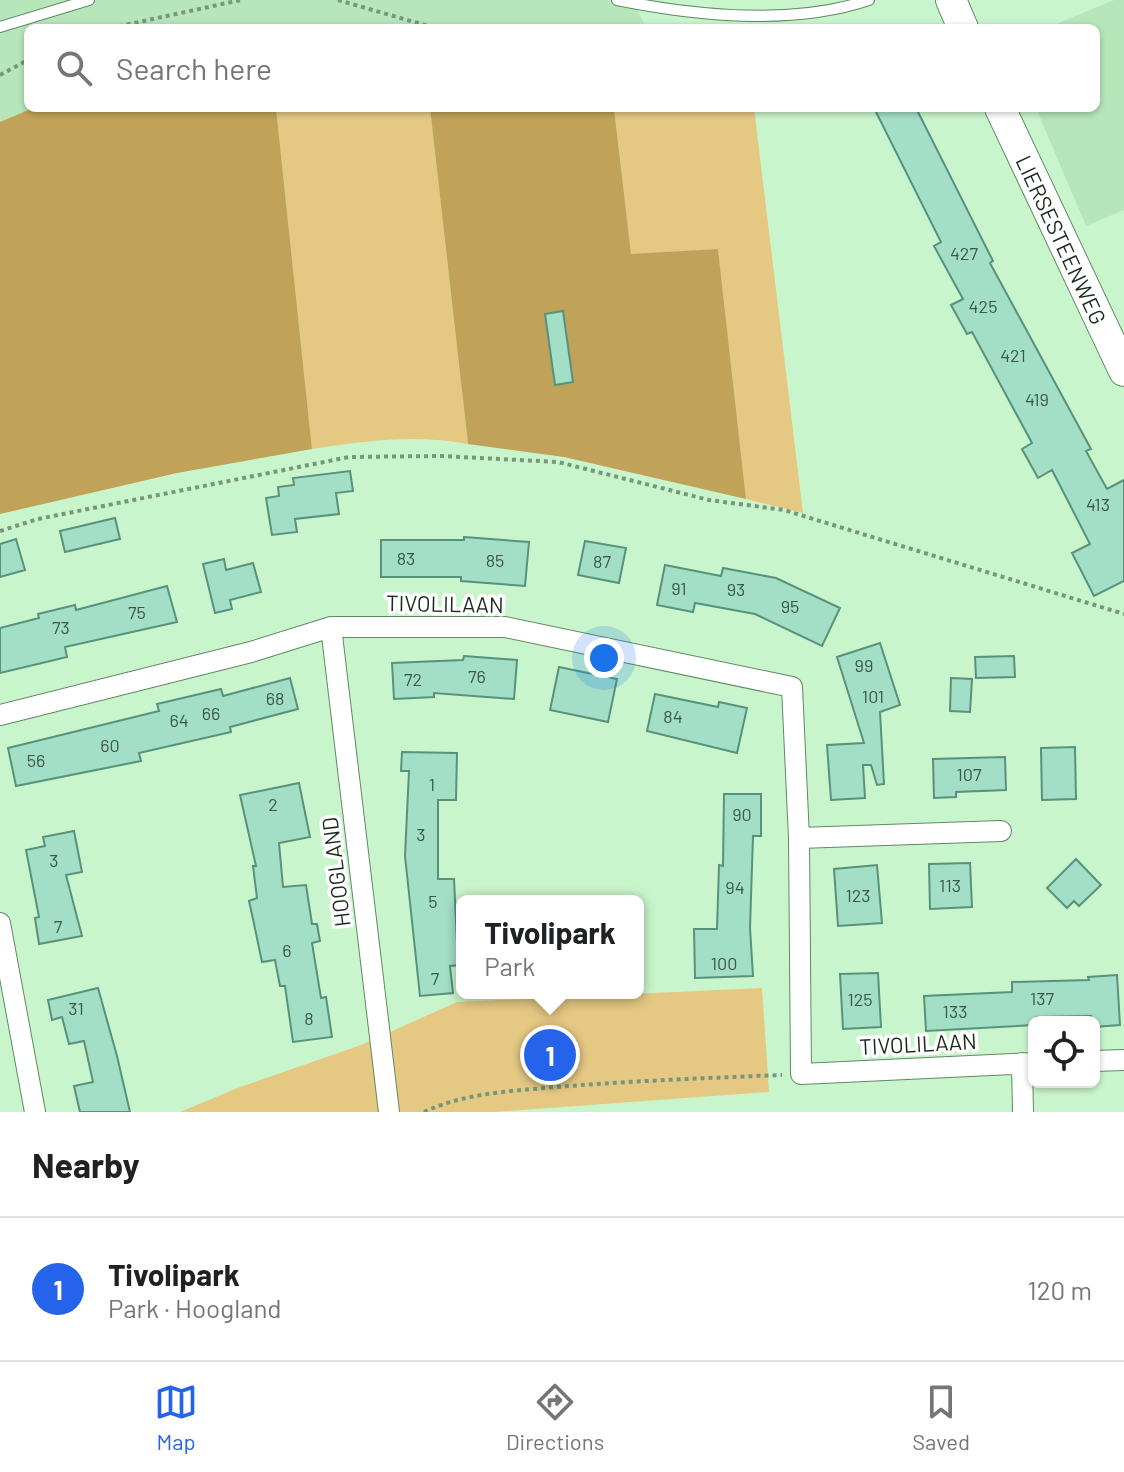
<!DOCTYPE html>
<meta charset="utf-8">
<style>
:root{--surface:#fff;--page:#f6f6f6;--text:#202124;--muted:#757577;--line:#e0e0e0;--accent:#2563eb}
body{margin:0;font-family:Barlow,sans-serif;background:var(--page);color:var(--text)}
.controls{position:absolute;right:24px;bottom:24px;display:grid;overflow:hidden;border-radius:12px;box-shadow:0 2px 6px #0004}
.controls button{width:72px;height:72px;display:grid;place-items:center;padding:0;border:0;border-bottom:2px solid var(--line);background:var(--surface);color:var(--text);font:40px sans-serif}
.you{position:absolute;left:604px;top:658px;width:28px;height:28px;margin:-20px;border:6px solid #fff;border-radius:50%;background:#1a73e8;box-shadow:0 0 0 12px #1a73e833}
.badge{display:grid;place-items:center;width:52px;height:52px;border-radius:50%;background:var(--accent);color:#fff;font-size:26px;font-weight:700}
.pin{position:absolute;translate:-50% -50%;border:4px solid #fff;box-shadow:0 2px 8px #0006}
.popup{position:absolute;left:456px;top:895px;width:188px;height:104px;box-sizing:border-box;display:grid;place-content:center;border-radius:12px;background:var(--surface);filter:drop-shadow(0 2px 6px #0005);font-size:26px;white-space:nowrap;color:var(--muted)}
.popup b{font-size:30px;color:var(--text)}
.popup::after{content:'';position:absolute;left:50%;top:100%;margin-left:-16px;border:16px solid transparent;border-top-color:var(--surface)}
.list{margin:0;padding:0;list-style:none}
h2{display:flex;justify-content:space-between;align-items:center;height:104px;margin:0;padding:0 32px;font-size:34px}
h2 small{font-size:26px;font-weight:400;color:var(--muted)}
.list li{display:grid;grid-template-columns:52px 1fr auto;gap:24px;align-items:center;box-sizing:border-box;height:144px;padding:0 32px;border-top:2px solid var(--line)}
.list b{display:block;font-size:30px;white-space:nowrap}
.list p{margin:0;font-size:26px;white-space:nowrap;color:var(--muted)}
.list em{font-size:26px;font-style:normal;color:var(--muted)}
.icon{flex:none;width:44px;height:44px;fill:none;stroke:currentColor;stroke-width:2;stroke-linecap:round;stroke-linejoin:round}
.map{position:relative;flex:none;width:1124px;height:1112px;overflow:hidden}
.search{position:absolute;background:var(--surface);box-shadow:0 2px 6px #0004;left:24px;right:24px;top:24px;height:88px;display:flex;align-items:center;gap:20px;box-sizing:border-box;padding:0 28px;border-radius:12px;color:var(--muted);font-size:30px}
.sheet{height:248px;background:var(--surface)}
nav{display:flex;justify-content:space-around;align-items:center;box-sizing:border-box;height:112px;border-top:2px solid var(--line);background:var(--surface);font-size:22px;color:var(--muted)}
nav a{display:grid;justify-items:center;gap:4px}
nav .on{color:var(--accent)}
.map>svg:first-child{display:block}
</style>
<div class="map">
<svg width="1124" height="1112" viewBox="0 0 1124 1112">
<rect width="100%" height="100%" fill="#c9f5cc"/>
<path fill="#b6e6ba" d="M 0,0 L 633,0 L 646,28 L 28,28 L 28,108 L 33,108 L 0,122 Z
M 1114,0 L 1124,0 L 1124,210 L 1086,226 L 1036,108 L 1096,108 L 1096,28 L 1047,28 Z"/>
<path fill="#e5c882" d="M 276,108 L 430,108 L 468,444 C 414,434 366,441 312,449 Z
M 614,108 L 754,108 L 803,513 L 746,499 L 718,249 L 631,255 Z
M 762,988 L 769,1092 L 493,1112 L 180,1112 L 240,1087 L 361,1045 L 457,1002 Z"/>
<path fill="#c0a258" d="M 33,108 L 276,108 L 312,449 L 177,473 L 0,514 L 0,122 Z
M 430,108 L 614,108 L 631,254 L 718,249 L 746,499 L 564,457 L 468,444 Z"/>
<path fill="#a3dfc7" stroke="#58927c" stroke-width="2" d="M 874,108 L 916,108 L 993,261 L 990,263 L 1091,449 L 1086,451 L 1107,489 L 1124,480 L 1124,581 L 1094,596 L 1072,553 L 1090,544 L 1052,470 L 1038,478 L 1022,449 L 1032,443 L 972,332 L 967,334 L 951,305 L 963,299 L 934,246 L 941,242 Z
M 563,311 L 573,382 L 555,385 L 545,314 Z
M 350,471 L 353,491 L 336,493 L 339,514 L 295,519 L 297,532 L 272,535 L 266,498 L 279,496 L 278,487 L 294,485 L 293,478 Z
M 115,518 L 120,539 L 65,552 L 60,531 Z
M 464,537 L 529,542 L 525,586 L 461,581 L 461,577 L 381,577 L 381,540 L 464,540 Z
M 16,539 L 25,570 L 0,577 L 0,544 Z
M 585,541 L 626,548 L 619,583 L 578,575 Z
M 224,559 L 226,570 L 253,563 L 261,592 L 230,600 L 232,609 L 215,613 L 203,564 Z
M 665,565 L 721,576 L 723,568 L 776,578 L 840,608 L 822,646 L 755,614 L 695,603 L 693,612 L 657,605 Z
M 167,586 L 177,622 L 65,647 L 67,657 L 0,673 L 0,628 L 39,618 L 38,614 L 75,605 L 76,610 Z
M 880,643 L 900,705 L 880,712 L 884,784 L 877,785 L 871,765 L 863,765 L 865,798 L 831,800 L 827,745 L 864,743 L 837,657 Z
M 464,656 L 517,660 L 514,699 L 434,693 L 434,697 L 394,699 L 392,663 L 463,660 Z
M 1014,656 L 1015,677 L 976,678 L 975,657 Z
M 559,667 L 617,679 L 608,722 L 550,710 Z
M 290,678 L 298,709 L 230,727 L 231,732 L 139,753 L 141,761 L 16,786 L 8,748 L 159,711 L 157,704 L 221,689 L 223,696 Z
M 951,678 L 972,679 L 970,712 L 950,711 Z
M 655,694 L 718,707 L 719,702 L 747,708 L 737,753 L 647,731 Z
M 1075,747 L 1076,799 L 1042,800 L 1041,748 Z
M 402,752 L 457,753 L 456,800 L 438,800 L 438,879 L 454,879 L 457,942 L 462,941 L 462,965 L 450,966 L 453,993 L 420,996 L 405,856 L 409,771 L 401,771 Z
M 1005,757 L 1006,790 L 956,792 L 956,797 L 934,798 L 933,759 Z
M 299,783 L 310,837 L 279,843 L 283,887 L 306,885 L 312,924 L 317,924 L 320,941 L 312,943 L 321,998 L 326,997 L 332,1037 L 293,1042 L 285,986 L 280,986 L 275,960 L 262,962 L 253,919 L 249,901 L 257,898 L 253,866 L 256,866 L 240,795 Z
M 724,794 L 761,794 L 761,836 L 753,836 L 750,928 L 753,976 L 695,978 L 694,929 L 717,929 L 719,865 L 723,866 Z
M 74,831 L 82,872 L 66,875 L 82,936 L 39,944 L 35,918 L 39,917 L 26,850 L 45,846 L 43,837 Z
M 1076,859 L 1101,885 L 1079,906 L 1074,901 L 1067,908 L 1047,888 Z
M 970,863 L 972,907 L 930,909 L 929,864 Z
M 877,865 L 882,923 L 838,926 L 834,869 Z
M 878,973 L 881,1027 L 843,1029 L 840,974 Z
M 1117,975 L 1120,1025 L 1094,1027 L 1091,1016 L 1036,1017 L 1034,1025 L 926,1031 L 924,996 L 1012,992 L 1012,982 L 1089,980 L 1088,977 Z
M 98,988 L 117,1056 L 130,1112 L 80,1112 L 74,1086 L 93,1082 L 84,1041 L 69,1044 L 62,1017 L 52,1020 L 48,1000 Z"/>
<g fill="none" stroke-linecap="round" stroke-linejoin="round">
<defs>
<path id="service" d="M 617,0 C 697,16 791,26 869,0
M 0,27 L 89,0"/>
<path id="minor" d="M 331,627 L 389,1112
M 0,715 L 251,652 L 331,627 L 505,627 L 792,687 L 799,838 L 801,1074 L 1034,1063
M 799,838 L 1001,831
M 0,923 L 35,1112
M 1094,1061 L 1124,1060
M 1022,1063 L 1023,1112"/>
<path id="secondary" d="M 951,0 L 963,28
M 1000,108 L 1124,371"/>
</defs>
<use href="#service" stroke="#608965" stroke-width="12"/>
<use href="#minor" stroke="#608965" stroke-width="22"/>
<use href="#secondary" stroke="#608965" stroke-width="32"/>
<path stroke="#78977a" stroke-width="4" stroke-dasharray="4 4" stroke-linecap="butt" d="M 338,0 L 435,28
M 111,28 L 241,0
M 486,28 L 529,28
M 0,75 L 28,60
M 0,531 L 38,519 L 349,457 L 441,456 L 558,462 L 709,500 L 784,510 L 1124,614
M 424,1112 C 464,1093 512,1091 556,1087 C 631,1081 706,1078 782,1075"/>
<use href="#service" stroke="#fff" stroke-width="10"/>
<use href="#minor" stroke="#fff" stroke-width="20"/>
<use href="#secondary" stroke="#fff" stroke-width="30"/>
</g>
<g text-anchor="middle" stroke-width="7" stroke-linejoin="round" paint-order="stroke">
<g font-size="18" fill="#3c5847">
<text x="964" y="260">427</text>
<text x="983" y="313">425</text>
<text x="1013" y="362">421</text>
<text x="1037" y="406">419</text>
<text x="1098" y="511">413</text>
<text x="406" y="565">83</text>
<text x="495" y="567">85</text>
<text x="602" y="568">87</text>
<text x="679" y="595">91</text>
<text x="736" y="596">93</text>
<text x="790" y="613">95</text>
<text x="137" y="619">75</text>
<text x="61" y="634">73</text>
<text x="864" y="672">99</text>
<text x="477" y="683">76</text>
<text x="413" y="686">72</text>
<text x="873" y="703">101</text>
<text x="275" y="705">68</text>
<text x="211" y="720">66</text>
<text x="673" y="723">84</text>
<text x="179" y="727">64</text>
<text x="110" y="752">60</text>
<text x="36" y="767">56</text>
<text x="969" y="781">107</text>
<text x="432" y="791">1</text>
<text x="273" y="811">2</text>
<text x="742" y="821">90</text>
<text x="421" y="841">3</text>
<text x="54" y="867">3</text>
<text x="950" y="892">113</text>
<text x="735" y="894">94</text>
<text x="858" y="902">123</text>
<text x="433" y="908">5</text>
<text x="58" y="933">7</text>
<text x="287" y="957">6</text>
<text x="724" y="970">100</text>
<text x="435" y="985">7</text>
<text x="1042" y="1005">137</text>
<text x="860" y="1006">125</text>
<text x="76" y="1015">31</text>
<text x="955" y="1018">133</text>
<text x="309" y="1025">8</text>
</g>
<g font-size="22" fill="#1a2b1c" stroke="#fff">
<text transform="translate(1061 240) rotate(65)" y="8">LIERSESTEENWEG</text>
<text transform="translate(445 604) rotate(1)" y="8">TIVOLILAAN</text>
<text transform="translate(336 872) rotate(-97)" y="8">HOOGLAND</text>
<text transform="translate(918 1044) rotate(-3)" y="8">TIVOLILAAN</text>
</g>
</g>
</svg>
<div class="controls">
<button><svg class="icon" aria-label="locate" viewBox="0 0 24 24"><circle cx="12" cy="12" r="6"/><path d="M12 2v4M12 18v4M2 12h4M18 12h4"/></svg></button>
</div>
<div class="you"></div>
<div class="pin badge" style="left:550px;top:1055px">1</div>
<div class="popup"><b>Tivolipark</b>Park</div>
<div class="search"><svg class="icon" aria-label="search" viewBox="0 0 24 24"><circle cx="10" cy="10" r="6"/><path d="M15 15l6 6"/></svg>Search here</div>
</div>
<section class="sheet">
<h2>Nearby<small></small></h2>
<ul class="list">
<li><span class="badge">1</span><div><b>Tivolipark</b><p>Park · Hoogland</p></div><em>120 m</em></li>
</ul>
</section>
<nav>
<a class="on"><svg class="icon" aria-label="map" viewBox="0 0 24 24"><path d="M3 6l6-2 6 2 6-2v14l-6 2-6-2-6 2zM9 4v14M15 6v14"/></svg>Map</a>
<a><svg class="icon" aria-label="directions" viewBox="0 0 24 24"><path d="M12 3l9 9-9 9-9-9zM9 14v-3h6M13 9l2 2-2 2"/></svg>Directions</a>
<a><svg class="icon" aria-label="saved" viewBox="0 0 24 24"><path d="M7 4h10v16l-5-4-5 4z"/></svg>Saved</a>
</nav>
